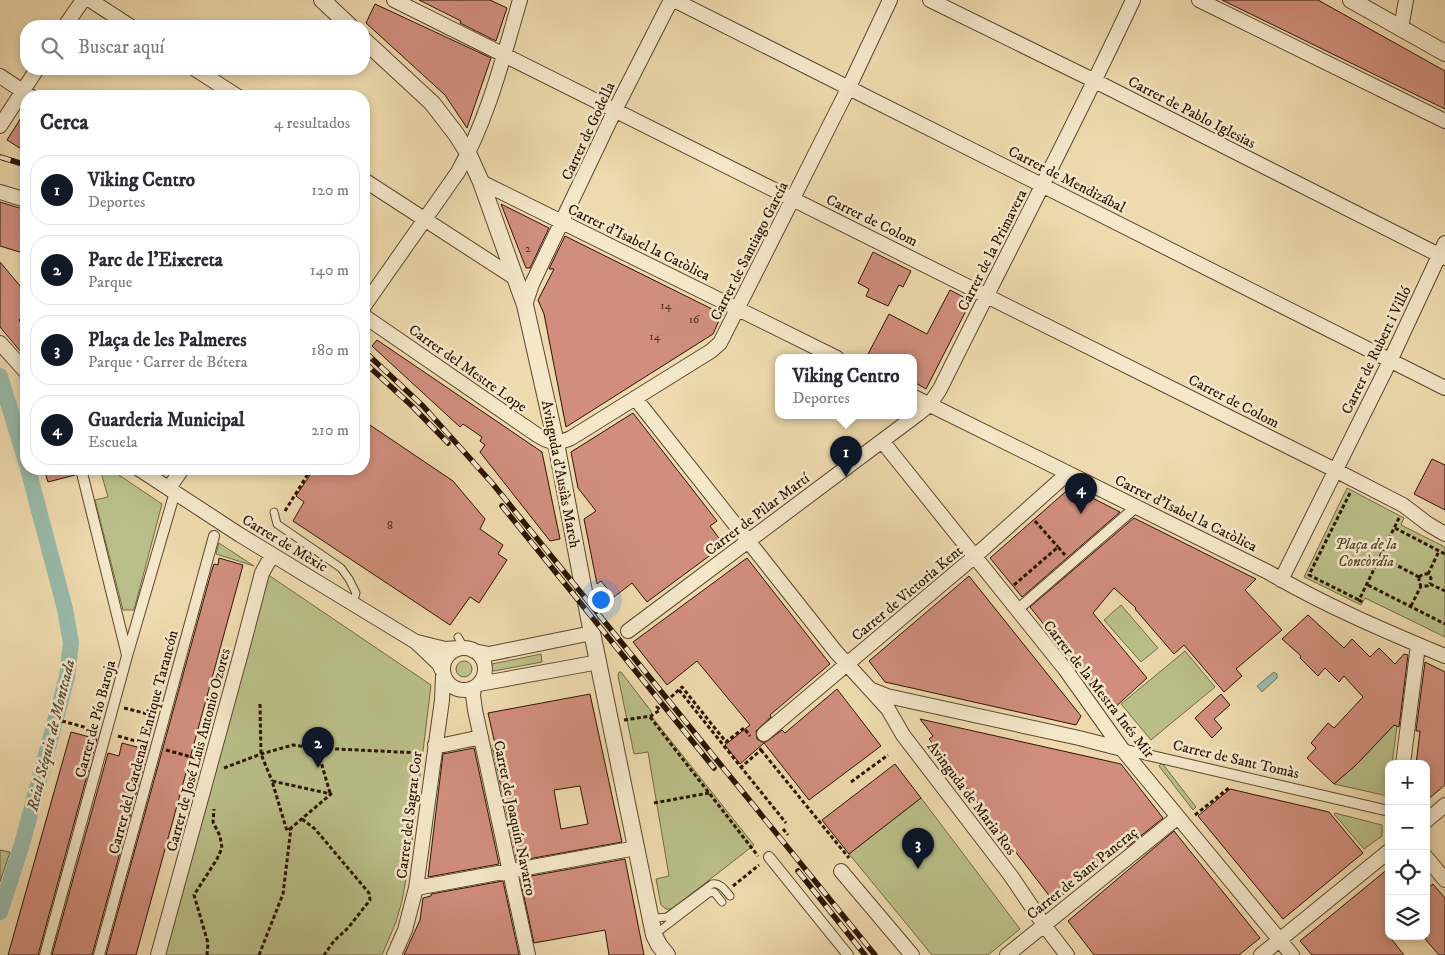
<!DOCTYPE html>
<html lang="es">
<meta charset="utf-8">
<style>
:root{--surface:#fff;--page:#f2f2f3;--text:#2b2b33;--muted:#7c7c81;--line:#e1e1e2;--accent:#111827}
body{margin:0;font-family:"IM FELL DW Pica",serif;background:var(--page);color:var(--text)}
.controls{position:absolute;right:15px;bottom:15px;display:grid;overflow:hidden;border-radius:10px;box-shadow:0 2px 8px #0003}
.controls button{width:45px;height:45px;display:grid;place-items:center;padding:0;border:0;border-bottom:1px solid var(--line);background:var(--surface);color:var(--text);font:25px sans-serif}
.you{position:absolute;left:600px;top:599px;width:18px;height:18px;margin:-12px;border:4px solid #fff;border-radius:50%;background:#1a73e8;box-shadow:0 0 0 8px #1a73e833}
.badge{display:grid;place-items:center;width:32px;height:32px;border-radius:50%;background:var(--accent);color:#fff;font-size:16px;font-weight:700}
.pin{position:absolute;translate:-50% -41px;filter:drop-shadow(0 1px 2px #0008)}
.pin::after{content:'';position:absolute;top:26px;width:18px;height:15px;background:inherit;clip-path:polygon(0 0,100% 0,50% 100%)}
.popup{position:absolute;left:775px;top:354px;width:142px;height:65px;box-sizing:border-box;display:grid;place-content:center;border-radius:10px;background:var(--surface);filter:drop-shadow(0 1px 4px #0005);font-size:16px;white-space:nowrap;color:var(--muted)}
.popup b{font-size:19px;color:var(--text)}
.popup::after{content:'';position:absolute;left:50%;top:100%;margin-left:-10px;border:10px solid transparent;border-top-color:var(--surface)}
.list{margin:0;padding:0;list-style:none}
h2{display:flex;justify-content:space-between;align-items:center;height:65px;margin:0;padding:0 20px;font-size:21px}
h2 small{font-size:16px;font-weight:400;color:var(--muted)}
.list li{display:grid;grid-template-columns:32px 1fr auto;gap:15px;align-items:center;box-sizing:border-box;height:70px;margin:0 10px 10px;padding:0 10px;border:1px solid var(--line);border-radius:20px}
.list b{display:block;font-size:19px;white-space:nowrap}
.list p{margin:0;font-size:16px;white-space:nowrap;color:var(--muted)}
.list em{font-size:16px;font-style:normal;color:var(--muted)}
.icon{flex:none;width:28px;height:28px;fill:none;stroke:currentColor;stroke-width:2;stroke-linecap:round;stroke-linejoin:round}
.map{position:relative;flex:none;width:1445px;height:955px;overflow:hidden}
.search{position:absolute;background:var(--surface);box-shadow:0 2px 8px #0003;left:20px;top:20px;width:350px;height:55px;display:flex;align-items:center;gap:12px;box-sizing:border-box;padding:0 18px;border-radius:20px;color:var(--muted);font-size:19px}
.panel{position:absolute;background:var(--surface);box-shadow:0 2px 8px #0003;left:20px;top:90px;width:350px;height:385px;border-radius:20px}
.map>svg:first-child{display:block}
</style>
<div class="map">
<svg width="1445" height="955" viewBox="0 0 1445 955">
<rect width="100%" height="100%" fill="#eedaae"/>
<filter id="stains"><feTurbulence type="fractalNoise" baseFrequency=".004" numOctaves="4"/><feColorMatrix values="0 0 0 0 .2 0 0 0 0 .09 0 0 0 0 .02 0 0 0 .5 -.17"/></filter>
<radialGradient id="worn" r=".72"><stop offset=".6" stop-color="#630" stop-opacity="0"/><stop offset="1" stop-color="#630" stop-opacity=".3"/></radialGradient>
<path fill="#babf89" stroke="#736a46" d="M 100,469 L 110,469 L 162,504 L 134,610 L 123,610 L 95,500 L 108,497 Z
M 1347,488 L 1404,518 L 1401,525 L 1445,547 L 1445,637 L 1365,598 L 1361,605 L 1304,577 Z
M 219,543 L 254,566 L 216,554 Z
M 267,574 L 431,685 L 411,850 L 402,901 L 396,922 L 382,955 L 163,955 Z
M 1121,605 L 1158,648 L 1141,662 L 1104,620 Z
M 1185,651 L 1215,687 L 1151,740 L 1121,704 Z
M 541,654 L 542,662 L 494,671 L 491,670 L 492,664 Z
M456 669a8 8 0 1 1 16 0a8 8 0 1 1-16 0Z
M 619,672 L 621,672 L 651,711 L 652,717 L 754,845 L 672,909 L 666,909 L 661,905 L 656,879 L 669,876 L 648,752 L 634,754 L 618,676 Z
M 1394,725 L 1397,726 L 1392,764 L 1389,764 L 1388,796 L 1334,784 L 1356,765 Z
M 1162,763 L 1196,807 L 1193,810 L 1159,766 Z
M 921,798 L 1020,929 L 988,955 L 932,955 L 849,854 Z
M 1335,813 L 1382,825 L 1382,836 L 1364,849 L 1334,814 Z
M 0,850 L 10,852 L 0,882 Z"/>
<path fill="#99bbab" stroke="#6d7968" d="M 1274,672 L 1277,674 L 1277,678 L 1262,692 L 1257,686 Z"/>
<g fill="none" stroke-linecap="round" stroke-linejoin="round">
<path stroke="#6d7968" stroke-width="5" d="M 33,492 L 34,491"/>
<path stroke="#99bbab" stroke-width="16" d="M 0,376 L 26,462
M 0,912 L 22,844 L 67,677 L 71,643 L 65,609 L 28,469"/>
</g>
<path fill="#d18e7e" stroke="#2c1503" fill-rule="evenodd" d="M 419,0 L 490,0 L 507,8 L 496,41 L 460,23 L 461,21 Z
M 1222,0 L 1318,0 L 1445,71 L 1445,109 Z
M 375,4 L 491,58 L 467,128 L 445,95 L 366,23 Z
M 26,110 L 26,152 L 7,140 Z
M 0,202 L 26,210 L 26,254 L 0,246 Z
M 501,204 L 549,228 L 530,268 L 526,268 Z
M 565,236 L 722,314 L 713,334 L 566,427 L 544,314 L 538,300 L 554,269 L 549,269 Z
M 873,252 L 911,271 L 903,287 L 899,285 L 888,306 L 866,296 L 869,289 L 858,283 Z
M 0,262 L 26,293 L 26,313 L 19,320 L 26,328 L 26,358 L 0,327 Z
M 950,290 L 971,301 L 926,389 L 914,382 L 914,358 L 866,358 L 889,314 L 927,334 Z
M 377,340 L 542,452 L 560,539 L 550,541 L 480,452 L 485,445 L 480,441 L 482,437 L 463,424 L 460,427 L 372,346 Z
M 633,413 L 717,521 L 710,526 L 724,545 L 647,602 L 632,583 L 614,597 L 601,581 L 597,584 L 584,519 L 596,511 L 578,488 L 571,452 Z
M 364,421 L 453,481 L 485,519 L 480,529 L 503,545 L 498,554 L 507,560 L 479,603 L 470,597 L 450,625 L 293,521 L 304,502 L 296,496 L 314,469 L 364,469 Z
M 1432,459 L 1445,465 L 1445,510 L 1414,494 Z
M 44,469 L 74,469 L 75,475 L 48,482 Z
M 1071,487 L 1120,512 L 1022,597 L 990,558 Z
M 1134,518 L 1256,579 L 1245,590 L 1282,630 L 1236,669 L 1242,676 L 1224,692 L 1184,645 L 1174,654 L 1135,609 L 1136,608 L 1114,588 L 1093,613 L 1147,678 L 1112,710 L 1030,607 Z
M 219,558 L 243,565 L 136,955 L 106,955 L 211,573 L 214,564 L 218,565 Z
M 747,558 L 830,664 L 770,715 L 771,717 L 756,731 L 757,739 L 762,742 L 766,742 L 782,730 L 785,733 L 837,689 L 881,746 L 809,800 L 764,743 L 740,764 L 725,745 L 750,725 L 697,661 L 667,685 L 633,642 Z
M 969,576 L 1081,716 L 1076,725 L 885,682 L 869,661 Z
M 1308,615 L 1344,648 L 1352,639 L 1370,657 L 1379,648 L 1395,664 L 1404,654 L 1408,655 L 1399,727 L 1394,725 L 1356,765 L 1334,784 L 1307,758 L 1316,748 L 1311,743 L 1328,723 L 1334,728 L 1363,697 L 1344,676 L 1339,682 L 1325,668 L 1318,676 L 1300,658 L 1301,656 L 1282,639 Z
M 1425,662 L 1445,672 L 1445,785 L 1426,801 L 1426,764 L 1416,764 L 1420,731 L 1416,731 Z
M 590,694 L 622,842 L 517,861 L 492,745 L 495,744 L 488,713 ZM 580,786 L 588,824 L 561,829 L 554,790 Z
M 1221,694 L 1230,705 L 1214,719 L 1222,728 L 1212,738 L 1195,718 Z
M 920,719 L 1121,764 L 1163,818 L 1127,847 L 1125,845 L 1054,902 L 929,739 L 933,736 Z
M 71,732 L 97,739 L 38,955 L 8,955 Z
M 122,743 L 148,750 L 92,955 L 52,955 L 108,753 L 119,756 Z
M 474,748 L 499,864 L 428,877 L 443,754 Z
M 895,764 L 921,798 L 849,854 L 822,820 Z
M 1230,789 L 1329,812 L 1363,853 L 1283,919 L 1198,816 Z
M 1174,831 L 1260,938 L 1239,955 L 1094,955 L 1068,921 Z
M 625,859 L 644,955 L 609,955 L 605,930 L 534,943 L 520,878 Z
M 1389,868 L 1389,936 L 1404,955 L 1312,955 L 1300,941 Z
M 503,881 L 519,955 L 404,955 L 420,920 L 423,898 L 431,896 L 431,894 Z
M 1433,884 L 1445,898 L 1445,955 L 1439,955 L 1426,940 L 1426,889 Z"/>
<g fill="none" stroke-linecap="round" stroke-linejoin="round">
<defs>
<path id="service" d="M 274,512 L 277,524 L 341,568 L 349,579 L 356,593 L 353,603
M 458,637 L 462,644 L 467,648
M 652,914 L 657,918 L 667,917 L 712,884 C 720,882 725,890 730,896
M 654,935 L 709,893 L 714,892 L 722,902"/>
<path id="pedestrian" d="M 81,469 L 127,655
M 1017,610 L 1136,507
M 1122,749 L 1389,811
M 769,857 L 848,955
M 45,955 L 127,656 L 175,492
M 99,955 L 214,536"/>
<path id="minor" d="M 90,0 L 130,26
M 394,0 L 1335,470 L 1403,505 L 1428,524 L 1445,534
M 674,0 L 1445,388
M 930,0 L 1095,81 L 1445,258
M 1199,0 L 1445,121
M 65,26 L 83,0
M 1401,28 L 1406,0
M 195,69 L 237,96
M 0,76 L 30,96
M 0,126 L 37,69
M 364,180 L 515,278
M 481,182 L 837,358
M 0,192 L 26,200
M 525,305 L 532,284 L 615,110 L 671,0
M 364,306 L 458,172 C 488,119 503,58 520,0
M 364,316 L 524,426 C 541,437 550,448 571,438 L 711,351 L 720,343 L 848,89 L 890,0
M 0,343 L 26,372
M 914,397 L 1268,572 C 1324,605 1385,631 1445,656
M 635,398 L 836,652 L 888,709 L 903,735 L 1011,876 L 1044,925 L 1067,955
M 882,441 L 1065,669 L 1122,749 L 1292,955
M 139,469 L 240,535 L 416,642 L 439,664 L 442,670
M 169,488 L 182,469
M 1281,580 L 1390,361 L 1445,243
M 628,631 L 918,414 L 930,404 L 940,389 C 1004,259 1072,131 1133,0
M 417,642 L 445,649 L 459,648
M443 669a21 21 0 1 1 42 0a21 21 0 1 1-42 0Z
M 474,651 L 489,654 L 592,633
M 479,684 L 599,662
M 474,688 L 473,695 L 475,710 L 528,955
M 872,690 L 887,696 L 1079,738 L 1122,749
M 764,734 L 974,557 L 1068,473
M 435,745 L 444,745 L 481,737
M 1403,764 L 1418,645
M 1426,821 L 1445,805
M 1426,857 L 1445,880
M 841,871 L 912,955
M 416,888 L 636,848
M 158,955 L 241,653 L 262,573 L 272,555
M 394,955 L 405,930 L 416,888 L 442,700 L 443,676
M 1007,955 L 1178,817
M 1261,955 L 1389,851"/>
<path id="tertiary" d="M 322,0 L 350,26
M 1351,0 L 1445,53
M 364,40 L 432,103 L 456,134 L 468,153 L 481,182 L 525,305 L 556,443 L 588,613 L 654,935 L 659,945 L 667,955"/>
</defs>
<use href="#service" stroke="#5c462e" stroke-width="9"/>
<use href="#pedestrian" stroke="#5c462e" stroke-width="12"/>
<use href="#minor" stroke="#5c462e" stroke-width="16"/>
<use href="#tertiary" stroke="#5c462e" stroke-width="18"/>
<path stroke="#2c1503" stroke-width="3" stroke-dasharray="4 2.5" stroke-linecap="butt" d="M 1350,493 L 1309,575 L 1359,600
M 285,511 L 311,469
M 1035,521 L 1058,547
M 1395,528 L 1445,554
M 1381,557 L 1419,577
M 1428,574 L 1439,551
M 1419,577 L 1423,574 L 1428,574 L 1431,578 L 1430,584
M 1419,577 L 1419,582 L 1421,586 L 1427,586 L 1430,584
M 1430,584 L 1445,591
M 1014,585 L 1058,547 L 1065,555
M 1368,585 L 1445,624
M 1362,602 L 1359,600 L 1399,518
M 1411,606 L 1421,586
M 679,690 L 786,823
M 671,697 L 682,687 L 726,742 L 744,728 L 750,736
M 260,704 L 261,754 L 272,781
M 124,708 L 152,715
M 650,717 L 758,856
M 624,720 L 651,716 L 660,710 L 657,707 L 659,706
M 62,721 L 95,730
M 118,736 L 146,744
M 166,750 L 199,759
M 761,750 L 849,858
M 224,768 L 261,754 L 293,745 L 317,748
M 740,768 L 761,750 L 759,747
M 851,782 L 888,755
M 330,793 L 317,748 L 420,753
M 654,803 L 709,793
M 1195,815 L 1230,787
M 302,819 L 315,829 L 369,893 L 370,900 L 348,928 L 334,941 L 324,955
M 783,829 L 788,835
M 733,886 L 759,865
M 207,955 L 208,943 L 194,895 L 217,859 L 222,848 L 220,836 L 213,822 L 214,809
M 259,955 L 283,894 L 291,828 L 331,794 L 272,781 L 287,831 L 291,828"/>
<use href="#service" stroke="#f4e7ca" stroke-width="7"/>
<use href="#pedestrian" stroke="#f4e7ca" stroke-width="10"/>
<use href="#minor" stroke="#f4e7ca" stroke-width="14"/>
<use href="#tertiary" stroke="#f4e7ca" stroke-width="16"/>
<defs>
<path id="rail" d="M 0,157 L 26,165
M 364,351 L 423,406 L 492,483 L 875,955
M 364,362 L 412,406 L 448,443
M 502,506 L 714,768
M 798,871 L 865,955"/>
</defs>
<use href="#rail" stroke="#2c1503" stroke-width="5.5"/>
<use href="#rail" stroke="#f4e7ca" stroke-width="4" stroke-dasharray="11" stroke-linecap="butt"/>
</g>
<g text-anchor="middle" stroke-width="5" stroke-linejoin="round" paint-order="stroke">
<g font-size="12" fill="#532">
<text x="528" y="252">2</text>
<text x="666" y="309">14</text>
<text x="694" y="323">16</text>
<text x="655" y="340">14</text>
<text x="390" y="529">8</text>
</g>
<g font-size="15" fill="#2c1503" stroke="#f4e7ca">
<text transform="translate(1192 112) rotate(27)" y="5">Carrer de Pablo Iglesias</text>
<text transform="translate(588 131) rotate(-65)" y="5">Carrer de Godella</text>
<text transform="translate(1067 179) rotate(27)" y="5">Carrer de Mendizábal</text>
<text transform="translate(872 220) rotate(26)" y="5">Carrer de Colom</text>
<text transform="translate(639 242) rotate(26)" y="5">Carrer d'Isabel la Catòlica</text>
<text transform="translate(992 250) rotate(-63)" y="5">Carrer de la Primavera</text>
<text transform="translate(749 251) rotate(-63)" y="5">Carrer de Santiago García</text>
<text transform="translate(1376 350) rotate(-64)" y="5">Carrer de Rubert i Villó</text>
<text transform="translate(468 368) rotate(35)" y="5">Carrer del Mestre Lope</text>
<text transform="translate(1234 401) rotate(27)" y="5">Carrer de Colom</text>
<text transform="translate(561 474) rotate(79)" y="5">Avinguda d'Ausiàs March</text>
<text transform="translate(1186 513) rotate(26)" y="5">Carrer d'Isabel la Catòlica</text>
<text transform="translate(757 514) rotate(-37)" y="5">Carrer de Pilar Martí</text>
<text transform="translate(285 543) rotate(31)" y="5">Carrer de Mèxic</text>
<text transform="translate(907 593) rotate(-40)" y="5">Carrer de Victoria Kent</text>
<text transform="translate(1099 689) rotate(52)" y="5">Carrer de la Mestra Inés Mir</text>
<text transform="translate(95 719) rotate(-75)" y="5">Carrer de Pío Baroja</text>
<text transform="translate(143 742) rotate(-75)" y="5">Carrer del Cardenal Enrique Tarancón</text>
<text transform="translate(198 750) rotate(-75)" y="5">Carrer de José Luis Antonio Ozores</text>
<text transform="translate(1236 759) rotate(13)" y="5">Carrer de Sant Tomàs</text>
<text transform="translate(972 798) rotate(53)" y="5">Avinguda de Maria Ros</text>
<text transform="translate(409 815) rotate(-83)" y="5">Carrer del Sagrat Cor</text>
<text transform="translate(515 818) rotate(78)" y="5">Carrer de Joaquín Navarro</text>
<text transform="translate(1082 873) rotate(-39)" y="5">Carrer de Sant Pancraç</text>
</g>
<g font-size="15" font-style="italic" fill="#57482b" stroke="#f4e7ca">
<text x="1366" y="549">Plaça de la<tspan x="1366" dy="17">Concòrdia</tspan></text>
</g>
<g font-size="16" font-style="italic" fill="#524f3e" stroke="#f4e7ca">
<text transform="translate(50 735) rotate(-76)" y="6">Reial Séquia de Montcada</text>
</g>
</g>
<rect width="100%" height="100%" filter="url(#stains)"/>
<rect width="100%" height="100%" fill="url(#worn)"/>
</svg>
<div class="controls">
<button>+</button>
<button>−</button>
<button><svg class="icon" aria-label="locate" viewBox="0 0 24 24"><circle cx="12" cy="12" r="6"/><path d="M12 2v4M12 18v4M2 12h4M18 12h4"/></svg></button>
<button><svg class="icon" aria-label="layers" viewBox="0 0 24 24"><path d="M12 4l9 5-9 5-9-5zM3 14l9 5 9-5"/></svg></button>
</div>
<div class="you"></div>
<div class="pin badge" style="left:846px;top:477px">1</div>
<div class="popup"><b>Viking Centro</b>Deportes</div>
<div class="pin badge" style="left:318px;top:768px">2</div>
<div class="pin badge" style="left:918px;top:869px">3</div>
<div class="pin badge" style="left:1081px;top:514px">4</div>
<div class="search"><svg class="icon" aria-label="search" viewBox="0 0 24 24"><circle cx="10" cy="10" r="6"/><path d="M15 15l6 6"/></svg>Buscar aquí</div>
<section class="panel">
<h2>Cerca<small>4 resultados</small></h2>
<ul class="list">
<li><span class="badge">1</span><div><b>Viking Centro</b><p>Deportes</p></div><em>120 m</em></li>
<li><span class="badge">2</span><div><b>Parc de l'Eixereta</b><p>Parque</p></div><em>140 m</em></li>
<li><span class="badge">3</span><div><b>Plaça de les Palmeres</b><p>Parque · Carrer de Bétera</p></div><em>180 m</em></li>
<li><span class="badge">4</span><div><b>Guarderia Municipal</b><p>Escuela</p></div><em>210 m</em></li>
</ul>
</section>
</div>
